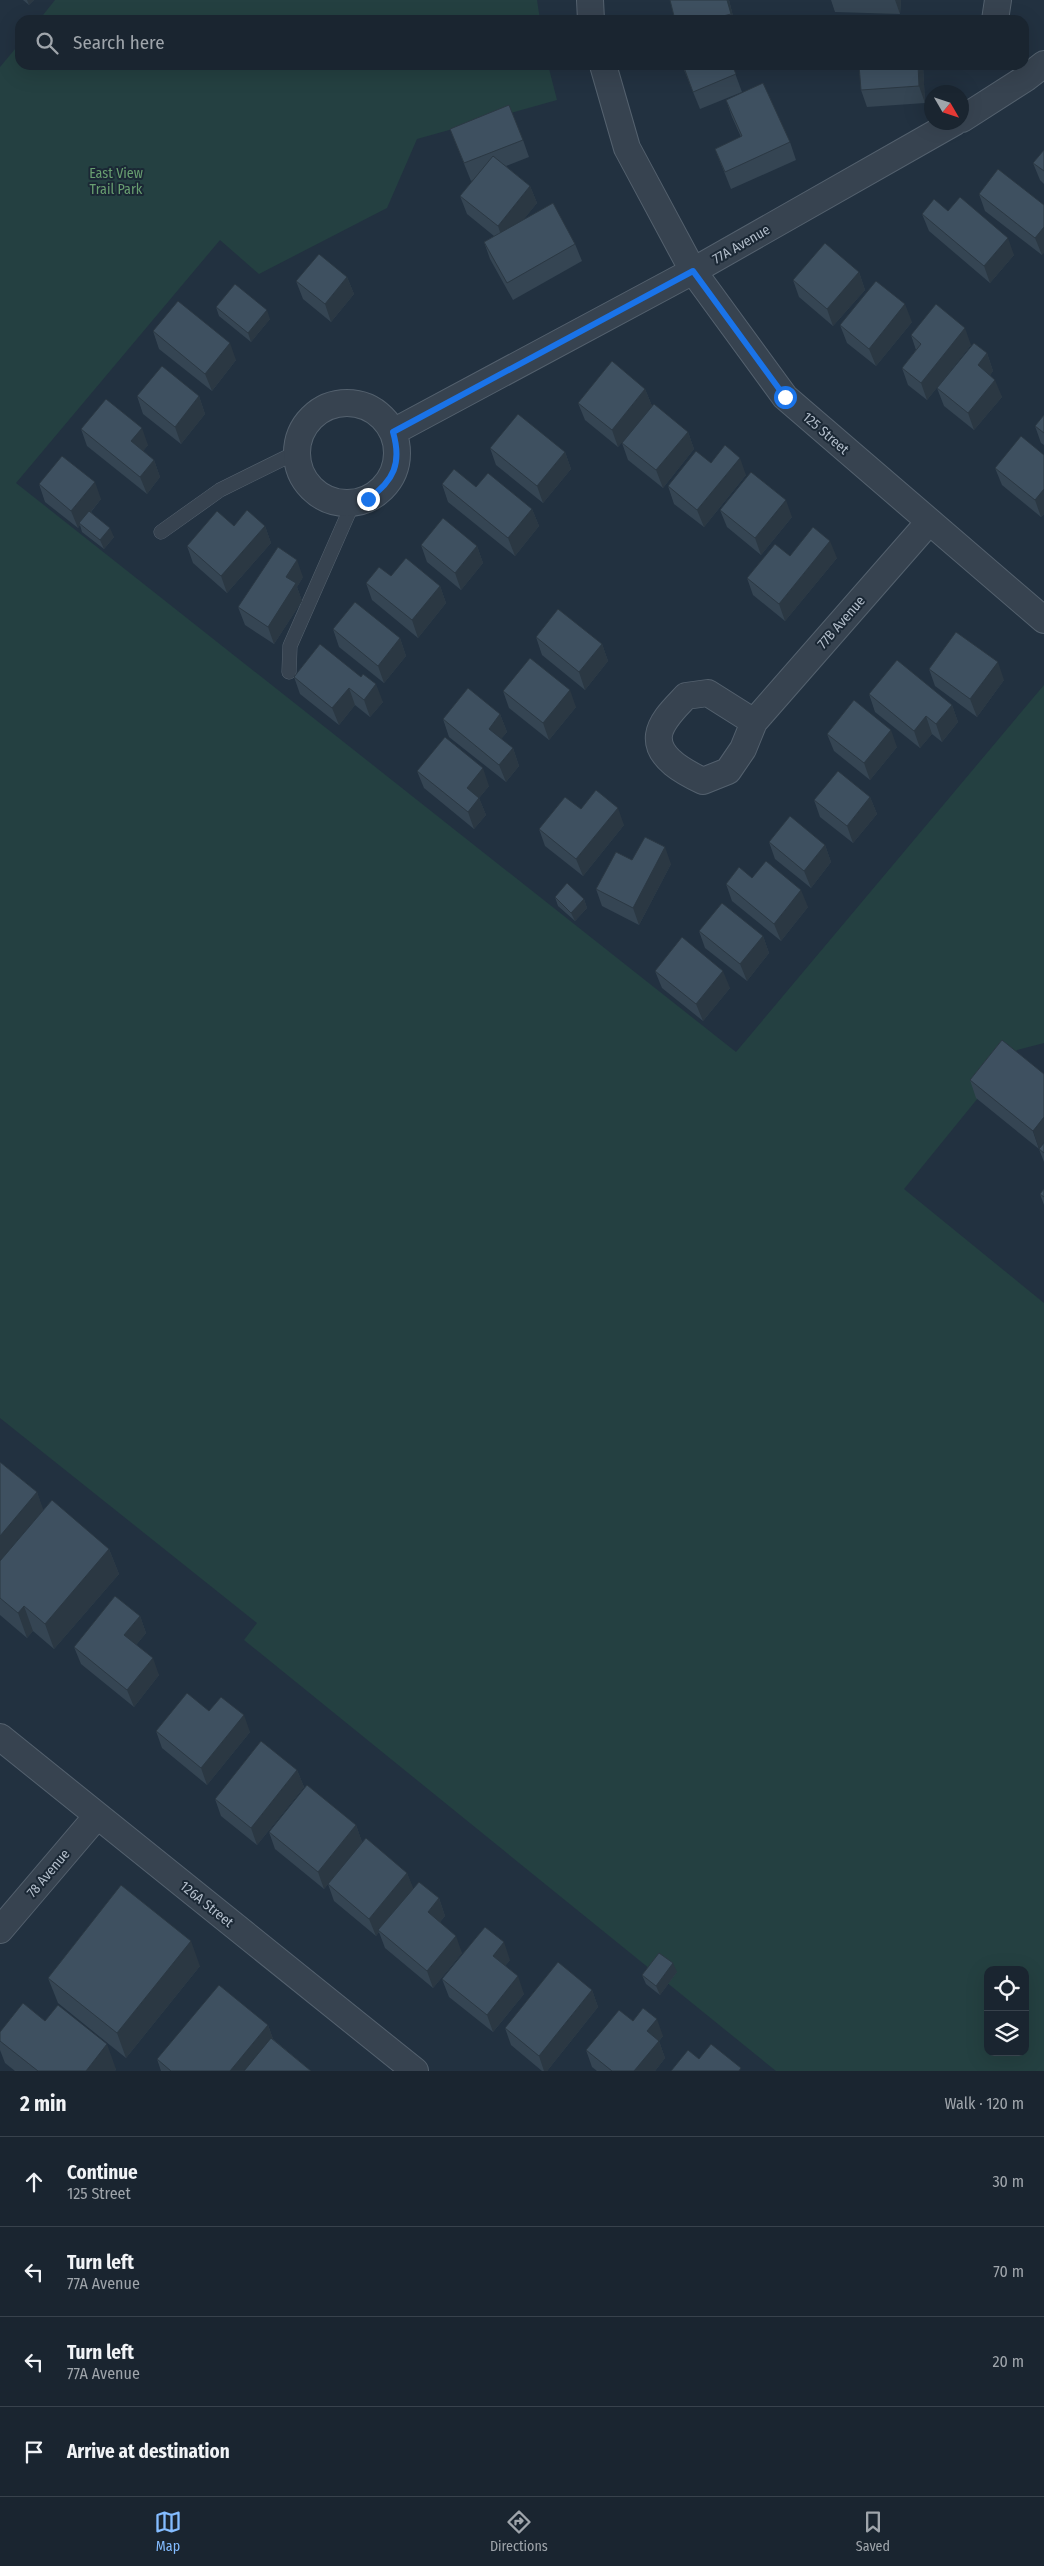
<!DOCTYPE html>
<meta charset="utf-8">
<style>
:root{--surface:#1a2530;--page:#232d38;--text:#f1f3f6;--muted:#9fa5ab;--line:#38424c;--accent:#84bcff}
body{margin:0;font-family:"Fira Sans Condensed",sans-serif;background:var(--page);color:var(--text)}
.controls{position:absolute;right:15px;bottom:15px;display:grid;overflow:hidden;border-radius:10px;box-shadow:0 5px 20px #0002}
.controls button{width:45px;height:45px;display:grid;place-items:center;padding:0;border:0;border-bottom:1px solid var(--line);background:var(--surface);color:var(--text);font:25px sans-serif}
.compass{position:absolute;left:924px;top:85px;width:45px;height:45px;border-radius:50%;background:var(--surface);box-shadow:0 5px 20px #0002;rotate:129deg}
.stop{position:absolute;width:15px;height:15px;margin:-11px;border:4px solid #1a73e8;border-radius:50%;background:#fff}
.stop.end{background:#1a73e8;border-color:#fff;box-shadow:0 1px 5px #0008}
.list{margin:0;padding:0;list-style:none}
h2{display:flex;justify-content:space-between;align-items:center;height:65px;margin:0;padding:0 20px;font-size:21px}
h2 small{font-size:16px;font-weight:400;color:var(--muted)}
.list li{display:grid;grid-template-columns:32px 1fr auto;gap:15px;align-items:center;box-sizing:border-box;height:90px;padding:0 20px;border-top:1px solid var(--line)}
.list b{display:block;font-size:19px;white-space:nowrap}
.list p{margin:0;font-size:16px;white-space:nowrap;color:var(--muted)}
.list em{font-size:16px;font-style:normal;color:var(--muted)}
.icon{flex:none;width:28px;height:28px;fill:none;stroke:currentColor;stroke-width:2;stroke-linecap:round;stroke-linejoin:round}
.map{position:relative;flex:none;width:1044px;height:2071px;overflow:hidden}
.search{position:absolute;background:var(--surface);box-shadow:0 5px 20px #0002;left:15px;right:15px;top:15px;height:55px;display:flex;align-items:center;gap:12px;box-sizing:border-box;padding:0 18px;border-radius:15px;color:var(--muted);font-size:19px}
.sheet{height:425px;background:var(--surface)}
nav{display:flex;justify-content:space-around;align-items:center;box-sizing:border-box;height:70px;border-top:1px solid var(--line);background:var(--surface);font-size:14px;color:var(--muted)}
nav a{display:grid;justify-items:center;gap:2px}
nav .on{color:var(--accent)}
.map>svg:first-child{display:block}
</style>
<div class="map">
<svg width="1044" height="2071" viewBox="0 0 1044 2071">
<rect width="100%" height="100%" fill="#223140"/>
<path fill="#244041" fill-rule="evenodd" d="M 55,0 L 537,0 L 540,20 L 39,20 Z
M 20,43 L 20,65 L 548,65 L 557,100 L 417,139 L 387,208 L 259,274 L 220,240 L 16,483 L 736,1052 L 1044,685 L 1044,1043 L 1017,1050 L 904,1189 L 1044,1303 L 1044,2071 L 776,2071 L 244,1640 L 257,1623 L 0,1418 L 0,67 ZM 988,1970 L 1025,1970 L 1025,2052 L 988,2052 Z"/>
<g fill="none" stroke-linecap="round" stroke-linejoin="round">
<defs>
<path id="service" d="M 161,532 L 220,490 L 297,452
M 289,672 L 290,646 L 353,503"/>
<path id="minor" d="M 590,0 L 591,20
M 995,20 L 998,0
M 603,65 L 627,148 L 693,271 L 785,397 L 1044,620
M 962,119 L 1026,78 L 1044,64
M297 453a50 50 0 1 1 100 0a50 50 0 1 1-100 0Z
M 393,432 L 693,271 L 955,122
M 754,722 L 708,693 L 686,696 C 677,706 661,720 659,735 C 656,758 686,773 703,781 L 728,771 L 743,749 L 754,722 L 929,522
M 0,1737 L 415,2071
M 0,1930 L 97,1816"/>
</defs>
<use href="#service" stroke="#54616e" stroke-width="15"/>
<use href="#minor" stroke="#54616e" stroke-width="28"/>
<use href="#service" stroke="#374350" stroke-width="14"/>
<use href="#minor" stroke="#374350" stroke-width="26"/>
</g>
<path fill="#354553" d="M 23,0 L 34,0 L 29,5 Z
M 670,0 L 729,0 L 734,20 L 675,20 Z
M 831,0 L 901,0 L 900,14 L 835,12 Z
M 682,65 L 732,65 L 742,92 L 700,109 Z
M 923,65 L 925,103 L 867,107 L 861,90 Z
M 726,100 L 790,142 L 796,160 L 731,189 L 715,149 L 741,137 L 732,117 Z
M 450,129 L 523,140 L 529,157 L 506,166 L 530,186 L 537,203 L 523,220 L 575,244 L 582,261 L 513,300 L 490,259 L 484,242 L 494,236 L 467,214 L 460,196 L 474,179 L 471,181 Z
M 1044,150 L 1044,184 L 1040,180 L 1033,163 Z
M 979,194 L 1044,205 L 1042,255 L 985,211 Z
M 948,211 L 1014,255 L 990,283 L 929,231 L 922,214 Z
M 859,272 L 865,290 L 833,326 L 799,297 L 793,280 Z
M 347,277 L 354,294 L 331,322 L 303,299 L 296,281 Z
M 216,307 L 270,319 L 251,342 L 219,316 Z
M 912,322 L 876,366 L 847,343 L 840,325 Z
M 153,331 L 236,360 L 212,391 L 159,349 Z
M 911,335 L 971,345 L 927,400 L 908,385 L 902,368 L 916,350 Z
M 987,353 L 993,371 L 990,375 L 1002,397 L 974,430 L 944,406 L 937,388 Z
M 645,389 L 652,406 L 618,447 L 585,420 L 578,403 Z
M 137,396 L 199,396 L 205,414 L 181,444 L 143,414 Z
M 1044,415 L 1044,445 L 1041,443 L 1035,426 Z
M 81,429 L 148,445 L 143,451 L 154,460 L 160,477 L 147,494 L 87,446 Z
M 688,432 L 694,449 L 663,488 L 628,460 L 622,443 Z
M 490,448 L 565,452 L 571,469 L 543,503 L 496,465 Z
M 1044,455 L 1044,514 L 1041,517 L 1002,485 L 995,468 Z
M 711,463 L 746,475 L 704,527 L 674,504 L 668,486 Z
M 39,484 L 101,499 L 91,512 L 114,537 L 104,549 L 82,532 L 80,525 L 78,528 L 45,502 Z
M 442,484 L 532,509 L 539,526 L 515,556 L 448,502 Z
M 720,510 L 792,517 L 761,555 L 727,527 Z
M 234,526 L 265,526 L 271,543 L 227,593 L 193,563 L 187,546 Z
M 421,545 L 477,546 L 483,563 L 461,590 L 427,562 Z
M 790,556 L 837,558 L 785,621 L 753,595 L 747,578 Z
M 391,576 L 440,586 L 446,603 L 418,638 L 372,600 L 366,583 Z
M 303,577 L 297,587 L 302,601 L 274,644 L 245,625 L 238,607 Z
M 333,629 L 400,638 L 406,656 L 384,683 L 339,647 Z
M 536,637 L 602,644 L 608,661 L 585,690 L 542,655 Z
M 320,644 L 383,702 L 370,717 L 355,705 L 339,725 L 300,694 L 294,677 Z
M 929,669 L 1004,680 L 977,717 L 935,686 Z
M 503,691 L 576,707 L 549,740 L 509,708 Z
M 869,694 L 952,705 L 958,722 L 942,742 L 932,734 L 920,748 L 875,712 Z
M 500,714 L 507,732 L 501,739 L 513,748 L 519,766 L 506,782 L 449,737 L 443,719 Z
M 827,734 L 897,747 L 870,780 L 834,751 Z
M 417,771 L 489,786 L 479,798 L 486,815 L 474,829 L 424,788 Z
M 870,797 L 877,814 L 853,843 L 820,817 L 814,800 Z
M 581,809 L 624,825 L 583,876 L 545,846 L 539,829 Z
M 769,842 L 825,845 L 831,862 L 811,888 L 775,859 Z
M 632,860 L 671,864 L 639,925 L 602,906 L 596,889 Z
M 752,878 L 808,907 L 781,941 L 732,901 L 726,884 Z
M 555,897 L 584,899 L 587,908 L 575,921 L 558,906 Z
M 699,931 L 763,936 L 769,953 L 747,981 L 705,948 Z
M 655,971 L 730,988 L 703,1021 L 662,988 Z
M 1002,1040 L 1039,1149 L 976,1098 L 970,1080 Z
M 1044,1143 L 1044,1162 L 1039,1149 Z
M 1044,1189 L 1044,1205 L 1040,1194 Z
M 0,1462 L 37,1492 L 43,1511 L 109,1549 L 119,1574 L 54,1649 L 33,1631 L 27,1638 L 0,1615 Z
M 140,1616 L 146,1633 L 136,1645 L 159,1675 L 134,1707 L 81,1664 L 74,1647 Z
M 209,1711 L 250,1732 L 207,1785 L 162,1748 L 156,1731 Z
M 297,1770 L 304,1787 L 257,1845 L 221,1816 L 215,1799 Z
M 356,1825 L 362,1842 L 335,1875 L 407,1873 L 413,1889 L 439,1898 L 445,1916 L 440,1922 L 462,1953 L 433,1988 L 385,1948 L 379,1932 L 376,1936 L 334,1901 L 328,1884 L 324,1889 L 275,1849 L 269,1832 Z
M 510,1960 L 505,1966 L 524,1994 L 493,2032 L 449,1997 L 442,1979 Z
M 200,1966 L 126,2058 L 58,2003 L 48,1978 Z
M 677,1972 L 660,1995 L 646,1984 L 642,1975 Z
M 592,1990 L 598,2007 L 547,2071 L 542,2071 L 511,2045 L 505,2028 Z
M 45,2021 L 116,2069 L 115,2071 L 15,2071 L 5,2063 L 0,2050 L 0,2032 Z
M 633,2021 L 663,2036 L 659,2041 L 665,2058 L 655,2071 L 597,2071 L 592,2067 L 586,2050 Z
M 268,2025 L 273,2039 L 311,2071 L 161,2071 L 157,2059 Z"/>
<path fill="#2b3843" d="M 27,0 L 34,0 L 29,5 Z
M 727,0 L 729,0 L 734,20 L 733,20 L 731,14 Z
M 895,0 L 901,0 L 900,14 Z
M 918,65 L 923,65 L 925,103 L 919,86 Z
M 530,186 L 537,203 L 504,244 L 498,226 Z
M 1044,227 L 1044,253 L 1042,255 L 1035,238 Z
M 1008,238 L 1014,255 L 990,283 L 984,266 Z
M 859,272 L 865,290 L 833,326 L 827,309 Z
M 347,277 L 354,294 L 331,322 L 325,304 Z
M 905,304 L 912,322 L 876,366 L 869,349 Z
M 267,310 L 270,319 L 251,342 L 248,333 Z
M 965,328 L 971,345 L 927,400 L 921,383 Z
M 230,343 L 236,360 L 212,391 L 205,374 Z
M 987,353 L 993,371 L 984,383 L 978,365 Z
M 995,380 L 1002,397 L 974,430 L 968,413 Z
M 645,389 L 652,406 L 618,447 L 612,430 Z
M 199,396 L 205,414 L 181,444 L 175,427 Z
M 142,428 L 148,445 L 137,459 L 131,441 Z
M 688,432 L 694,449 L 663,488 L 656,470 Z
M 565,452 L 571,469 L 543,503 L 537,486 Z
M 740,458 L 746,475 L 704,527 L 697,510 Z
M 154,460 L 160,477 L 147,494 L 140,477 Z
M 95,482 L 101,499 L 81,524 L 79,523 L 80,525 L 78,528 L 71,511 Z
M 1044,489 L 1044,514 L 1041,517 L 1035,500 Z
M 786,500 L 792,517 L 761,555 L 755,538 Z
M 532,509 L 539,526 L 515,556 L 508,538 Z
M 265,526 L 271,543 L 227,593 L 221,576 Z
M 110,528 L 114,537 L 104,549 L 100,540 Z
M 830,541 L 837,558 L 785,621 L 779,604 Z
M 477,546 L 483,563 L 461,590 L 455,573 Z
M 297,560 L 303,577 L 297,587 L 302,601 L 274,644 L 268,627 L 286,577 Z
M 440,586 L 446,603 L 418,638 L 412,620 Z
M 400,638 L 406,656 L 384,683 L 378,666 Z
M 602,644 L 608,661 L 585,690 L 579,672 Z
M 998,662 L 1004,680 L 977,717 L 970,699 Z
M 376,684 L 383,702 L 370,717 L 364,700 Z
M 349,688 L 355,705 L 339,725 L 332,708 Z
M 570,690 L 576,707 L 549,740 L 543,723 Z
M 952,705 L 958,722 L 942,742 L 936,724 Z
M 500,714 L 507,732 L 495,746 L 489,729 Z
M 926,716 L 932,734 L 920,748 L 914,731 Z
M 891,730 L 897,747 L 870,780 L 864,763 Z
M 513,748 L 519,766 L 506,782 L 499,765 Z
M 483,768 L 489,786 L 479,798 L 486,815 L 474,829 L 468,812 L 467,788 Z
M 870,797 L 877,814 L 853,843 L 847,826 Z
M 618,808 L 624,825 L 583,876 L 576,859 Z
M 825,845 L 831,862 L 811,888 L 804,871 Z
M 665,847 L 671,864 L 639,925 L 633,908 Z
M 801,890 L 808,907 L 781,941 L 774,924 Z
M 584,899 L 587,908 L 575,921 L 571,913 Z
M 763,936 L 769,953 L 747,981 L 740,964 Z
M 723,971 L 730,988 L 703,1021 L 696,1004 Z
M 1044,1117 L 1044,1142 L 1039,1149 L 1033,1131 Z
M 37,1492 L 46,1517 L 0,1572 L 0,1536 Z
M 109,1549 L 119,1574 L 54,1649 L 45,1624 Z
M 24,1606 L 33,1631 L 27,1638 L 18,1613 Z
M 140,1616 L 146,1633 L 130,1652 L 124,1635 Z
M 153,1658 L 159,1675 L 134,1707 L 127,1690 Z
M 244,1715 L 250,1732 L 207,1785 L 201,1768 Z
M 297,1770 L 304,1787 L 257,1845 L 251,1828 Z
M 356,1825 L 362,1842 L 324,1889 L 318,1872 Z
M 407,1873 L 414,1890 L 378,1930 L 379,1932 L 376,1936 L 369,1919 Z
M 439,1898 L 445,1916 L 434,1929 L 428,1912 Z
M 456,1936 L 462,1953 L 433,1988 L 427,1971 Z
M 191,1941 L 200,1966 L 126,2058 L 117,2033 Z
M 504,1942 L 510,1960 L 499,1973 L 493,1956 Z
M 673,1963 L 677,1972 L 660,1995 L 656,1986 Z
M 518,1976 L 524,1994 L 493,2032 L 487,2015 Z
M 592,1990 L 598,2007 L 547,2071 L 544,2071 L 539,2056 Z
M 657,2019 L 663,2036 L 659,2041 L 665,2058 L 655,2071 L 634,2071 L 647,2031 Z
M 268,2025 L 277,2050 L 259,2071 L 230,2071 Z
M 107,2044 L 116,2069 L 115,2071 L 86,2071 Z"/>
<path fill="#3e5060" stroke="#2b3843" d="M 670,0 L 727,0 L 731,14 L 707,20 L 675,20 Z
M 683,65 L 732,65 L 736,74 L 693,92 Z
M 859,65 L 918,65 L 919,86 L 861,90 Z
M 763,83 L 790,142 L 725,172 L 715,149 L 742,136 L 726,100 Z
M 509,105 L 523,140 L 464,163 L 450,129 Z
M 1044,150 L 1044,171 L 1033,163 Z
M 493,156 L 530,186 L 498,226 L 460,196 Z
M 998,169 L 1044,205 L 1044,227 L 1035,238 L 979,194 Z
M 960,197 L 1008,238 L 984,266 L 922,214 L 934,199 L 948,211 Z
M 553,203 L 575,244 L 507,283 L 484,242 Z
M 825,243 L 859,272 L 827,309 L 793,280 Z
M 319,254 L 347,277 L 325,304 L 296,281 Z
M 876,281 L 905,304 L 869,349 L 840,325 Z
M 235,284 L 267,310 L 248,333 L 216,307 Z
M 178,301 L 230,343 L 205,374 L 153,331 Z
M 936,304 L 965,328 L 921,383 L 902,368 L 921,344 L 911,335 Z
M 974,343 L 987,353 L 978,365 L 995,380 L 968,413 L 937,388 Z
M 612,361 L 645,389 L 612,430 L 578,403 Z
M 162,366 L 199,396 L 175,427 L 137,396 Z
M 106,399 L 142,428 L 131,441 L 154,460 L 140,477 L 81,429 Z
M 654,404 L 688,432 L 656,470 L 622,443 Z
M 518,414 L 565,452 L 537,486 L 490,448 Z
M 1044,415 L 1044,433 L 1035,426 Z
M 1021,436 L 1044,455 L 1044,489 L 1035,500 L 995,468 Z
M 725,445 L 740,458 L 697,510 L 668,486 L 696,451 L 711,463 Z
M 62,456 L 95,482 L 71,511 L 39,484 Z
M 454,469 L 476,487 L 488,473 L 532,509 L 508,538 L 442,484 Z
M 751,472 L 786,500 L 755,538 L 720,510 Z
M 247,510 L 265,526 L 221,576 L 187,546 L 217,511 L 234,526 Z
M 89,511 L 110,528 L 100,540 L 79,523 Z
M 443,518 L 477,546 L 455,573 L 421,545 Z
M 813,527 L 830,541 L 779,604 L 747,578 L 775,544 L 790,556 Z
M 278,547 L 297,560 L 286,577 L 296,583 L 268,627 L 238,607 Z
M 406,558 L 440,586 L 412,620 L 366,583 L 379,567 L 391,576 Z
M 355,602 L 400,638 L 378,666 L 333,629 Z
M 558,609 L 602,644 L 579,672 L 536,637 Z
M 956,632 L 998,662 L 970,699 L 929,669 Z
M 320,644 L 361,677 L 363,674 L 376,684 L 364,700 L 349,688 L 332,708 L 294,677 Z
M 530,658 L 570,690 L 543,723 L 503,691 Z
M 897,660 L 952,705 L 936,724 L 926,716 L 914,731 L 869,694 Z
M 468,688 L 500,714 L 489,729 L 513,748 L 499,765 L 443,719 Z
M 854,700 L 891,730 L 864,763 L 827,734 Z
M 445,737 L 483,768 L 467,788 L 479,798 L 468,812 L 417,771 Z
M 838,771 L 870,797 L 847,826 L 814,800 Z
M 596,790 L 618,808 L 576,859 L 539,829 L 565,797 L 581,809 Z
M 790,816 L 825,845 L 804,871 L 769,842 Z
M 645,837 L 665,847 L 633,908 L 596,889 L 616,852 L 632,860 Z
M 766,861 L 801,890 L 774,924 L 726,884 L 739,867 L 752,878 Z
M 567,883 L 584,899 L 571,913 L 555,897 Z
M 722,903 L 763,936 L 740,964 L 699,931 Z
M 682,937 L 723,971 L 696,1004 L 655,971 Z
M 1002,1040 L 1044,1074 L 1044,1117 L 1033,1131 L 970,1080 Z
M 1044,1143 L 1044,1153 L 1039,1149 Z
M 1044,1189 L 1044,1197 L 1040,1194 Z
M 0,1462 L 37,1492 L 0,1536 Z
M 52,1500 L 109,1549 L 45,1624 L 24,1606 L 18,1613 L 0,1598 L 0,1561 Z
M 115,1596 L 140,1616 L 124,1635 L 153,1658 L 127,1690 L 74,1647 Z
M 187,1693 L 209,1711 L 221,1697 L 244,1715 L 201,1768 L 156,1731 Z
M 261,1741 L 297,1770 L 251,1828 L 215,1799 Z
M 307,1785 L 356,1825 L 318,1872 L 269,1832 Z
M 366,1838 L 407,1873 L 369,1919 L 328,1884 Z
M 419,1882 L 439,1898 L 428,1912 L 456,1936 L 427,1971 L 378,1930 Z
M 121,1885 L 191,1941 L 117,2033 L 48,1978 Z
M 485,1927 L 504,1942 L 493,1956 L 518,1976 L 487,2015 L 442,1979 Z
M 659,1953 L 673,1963 L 656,1986 L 642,1975 Z
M 558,1962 L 592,1990 L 539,2056 L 505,2028 Z
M 219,1985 L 268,2025 L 230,2071 L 171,2071 L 157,2059 Z
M 23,2003 L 45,2021 L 58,2005 L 107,2044 L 86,2071 L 38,2071 L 0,2041 L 0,2032 Z
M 643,2008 L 657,2019 L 647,2031 L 659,2041 L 634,2071 L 612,2071 L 586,2050 L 619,2010 L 633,2021 Z
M 271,2038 L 311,2071 L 244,2071 Z
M 711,2044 L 741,2068 L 739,2071 L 671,2071 L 688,2050 L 699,2059 Z"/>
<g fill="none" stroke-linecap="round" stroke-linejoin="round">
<path stroke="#1a73e8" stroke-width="6" d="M 368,499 C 394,481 402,463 393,432 L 693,271 L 785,397"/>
</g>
<g text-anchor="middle" stroke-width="4" stroke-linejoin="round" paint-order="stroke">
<g font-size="14" fill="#689e70" stroke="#1b2835">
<text x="116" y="178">East View<tspan x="116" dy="16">Trail Park</tspan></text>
</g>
<g font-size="14" fill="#b3becb" stroke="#1b2835">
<text transform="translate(741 244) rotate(-30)" y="5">77A Avenue</text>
<text transform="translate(826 433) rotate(41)" y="5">125 Street</text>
<text transform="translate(841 622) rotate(-49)" y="5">77B Avenue</text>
<text transform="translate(48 1873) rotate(-50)" y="5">78 Avenue</text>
<text transform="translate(207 1904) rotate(39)" y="5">126A Street</text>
</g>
</g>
</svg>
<div class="controls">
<button><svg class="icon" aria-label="locate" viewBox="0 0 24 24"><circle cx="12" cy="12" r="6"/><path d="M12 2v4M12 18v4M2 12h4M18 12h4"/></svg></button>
<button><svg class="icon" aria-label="layers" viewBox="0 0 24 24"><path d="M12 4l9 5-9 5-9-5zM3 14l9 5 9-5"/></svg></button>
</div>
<svg class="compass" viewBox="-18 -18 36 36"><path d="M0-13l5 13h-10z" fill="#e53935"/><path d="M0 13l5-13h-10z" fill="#9fa5ab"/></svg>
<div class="stop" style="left:785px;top:397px"></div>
<div class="stop end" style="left:368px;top:499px"></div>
<div class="search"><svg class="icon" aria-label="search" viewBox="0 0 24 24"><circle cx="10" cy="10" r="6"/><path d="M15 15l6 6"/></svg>Search here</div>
</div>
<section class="sheet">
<h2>2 min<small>Walk · 120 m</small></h2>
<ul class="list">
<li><svg class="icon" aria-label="ahead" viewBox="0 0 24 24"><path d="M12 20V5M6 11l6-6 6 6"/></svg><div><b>Continue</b><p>125 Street</p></div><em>30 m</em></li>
<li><svg class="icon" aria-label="left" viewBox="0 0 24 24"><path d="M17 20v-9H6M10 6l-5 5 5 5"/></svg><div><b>Turn left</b><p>77A Avenue</p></div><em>70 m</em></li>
<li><svg class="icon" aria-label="left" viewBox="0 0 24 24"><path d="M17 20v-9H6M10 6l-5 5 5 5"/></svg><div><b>Turn left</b><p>77A Avenue</p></div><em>20 m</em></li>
<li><svg class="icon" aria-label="arrive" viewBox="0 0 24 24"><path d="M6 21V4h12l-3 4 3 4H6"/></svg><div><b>Arrive at destination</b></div></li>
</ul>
</section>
<nav>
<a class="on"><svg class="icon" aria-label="map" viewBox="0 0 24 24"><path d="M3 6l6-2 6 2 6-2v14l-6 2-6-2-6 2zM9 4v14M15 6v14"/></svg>Map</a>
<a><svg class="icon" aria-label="directions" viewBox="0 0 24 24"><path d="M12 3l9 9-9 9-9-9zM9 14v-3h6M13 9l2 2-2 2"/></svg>Directions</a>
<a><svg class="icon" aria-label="saved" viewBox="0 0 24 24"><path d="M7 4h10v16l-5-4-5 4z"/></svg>Saved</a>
</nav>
